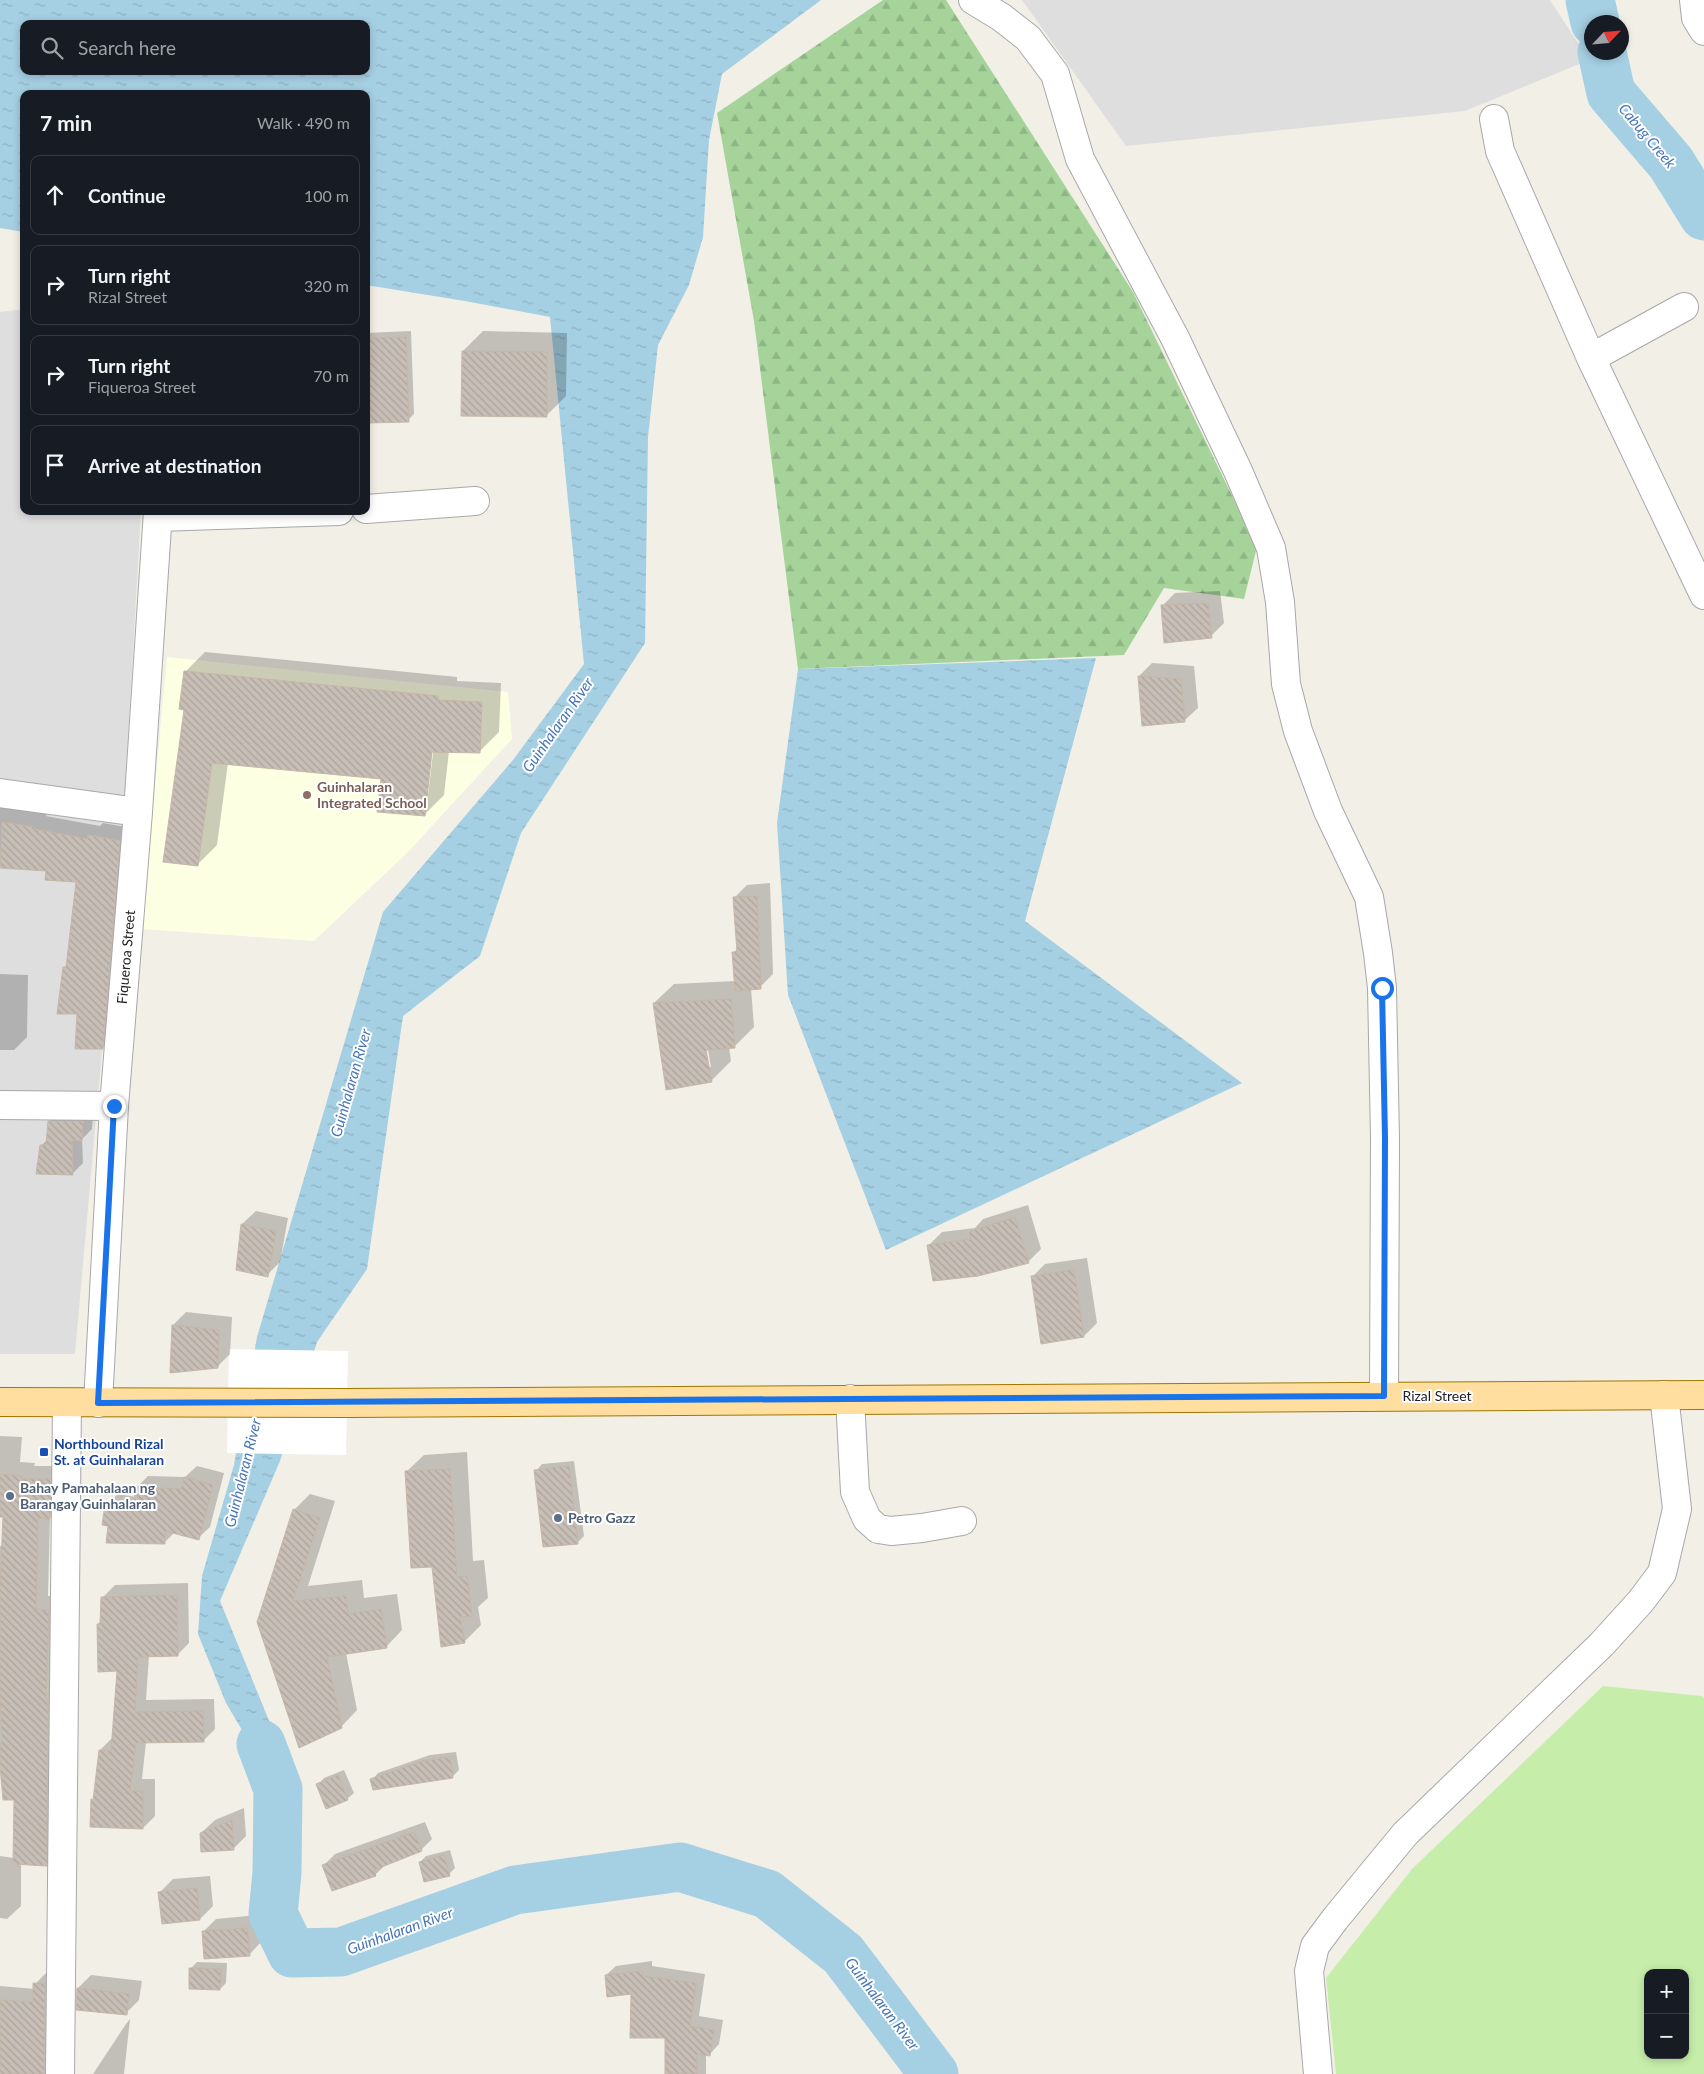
<!DOCTYPE html>
<meta charset="utf-8">
<style>
:root{--surface:#171b24;--page:#242831;--text:#f1f3f6;--muted:#9ea1a6;--line:#363941}
body{margin:0;font-family:Lato,sans-serif;background:var(--page);color:var(--text)}
.controls{position:absolute;right:15px;bottom:15px;display:grid;overflow:hidden;border-radius:10px;box-shadow:0 2px 8px #0003}
.controls button{width:45px;height:45px;display:grid;place-items:center;padding:0;border:0;border-bottom:1px solid var(--line);background:var(--surface);color:var(--text);font:25px sans-serif}
.compass{position:absolute;left:1584px;top:15px;width:45px;height:45px;border-radius:50%;background:var(--surface);box-shadow:0 2px 8px #0003;rotate:64deg}
.stop{position:absolute;width:15px;height:15px;margin:-11px;border:4px solid #1a73e8;border-radius:50%;background:#fff}
.stop.end{background:#1a73e8;border-color:#fff;box-shadow:0 1px 5px #0008}
.list{margin:0;padding:0;list-style:none}
h2{display:flex;justify-content:space-between;align-items:center;height:65px;margin:0;padding:0 20px;font-size:21px}
h2 small{font-size:16px;font-weight:400;color:var(--muted)}
.list li{display:grid;grid-template-columns:32px 1fr auto;gap:15px;align-items:center;box-sizing:border-box;height:80px;margin:0 10px 10px;padding:0 10px;border:1px solid var(--line);border-radius:10px}
.list b{display:block;font-size:19px;white-space:nowrap}
.list p{margin:0;font-size:16px;white-space:nowrap;color:var(--muted)}
.list em{font-size:16px;font-style:normal;color:var(--muted)}
.icon{flex:none;width:28px;height:28px;fill:none;stroke:currentColor;stroke-width:2;stroke-linecap:round;stroke-linejoin:round}
.map{position:relative;flex:none;width:1704px;height:2074px;overflow:hidden}
.search{position:absolute;background:var(--surface);box-shadow:0 2px 8px #0003;left:20px;top:20px;width:350px;height:55px;display:flex;align-items:center;gap:12px;box-sizing:border-box;padding:0 18px;border-radius:10px;color:var(--muted);font-size:19px}
.panel{position:absolute;background:var(--surface);box-shadow:0 2px 8px #0003;left:20px;top:90px;width:350px;height:425px;border-radius:10px}
.map>svg:first-child{display:block}
</style>
<div class="map">
<svg width="1704" height="2074" viewBox="0 0 1704 2074">
<defs>
<pattern id="forest-firs" width="22" height="20" patternUnits="userSpaceOnUse" patternTransform="scale(1.25)"><rect width="22" height="20" fill="#a5d399"/><path d="M5 1l3.5 6h-7zM16 11l3.5 6h-7z" fill="#8eb584"/></pattern>
<pattern id="water-ripples" width="26" height="14" patternUnits="userSpaceOnUse" patternTransform="scale(1.25)"><rect width="26" height="14" fill="#a5cfe2"/><path d="M2 4q2-2 4 0t4 0M15 11q2-2 4 0t4 0" fill="none" stroke="#8eb1c2"/></pattern>
<pattern id="building-back-hatch" width="6" height="6" patternUnits="userSpaceOnUse" patternTransform="scale(1.25)"><rect width="6" height="6" fill="#c7beb6"/><path d="M-1 5l2 2M0 0l6 6M5-1l2 2" fill="none" stroke="#aba39c"/></pattern>
</defs>
<rect width="100%" height="100%" fill="#f2efe7"/>
<path fill="#dfdede" d="M 1022,0 L 1550,0 L 1589,60 L 1465,111 L 1126,146 Z
M 24,309 L 24,511 L 141,511 L 125,792 L 75,1354 L 0,1354 L 0,312 Z"/>
<path fill="#fdffe3" d="M 167,657 L 508,692 L 512,739 L 408,852 L 314,941 L 142,929 Z"/>
<path fill="#c6eeaa" fill-rule="evenodd" d="M 1603,1686 L 1702,1696 L 1704,1698 L 1704,2074 L 1336,2074 L 1326,1978 L 1412,1869 ZM 1648,1973 L 1685,1973 L 1685,2055 L 1648,2055 Z"/>
<path fill="url(#forest-firs)" d="M 883,0 L 946,0 L 1133,292 L 1257,547 L 1244,599 L 1164,588 L 1124,655 L 798,669 L 754,321 L 717,113 Z"/>
<path fill="url(#water-ripples)" fill-rule="evenodd" d="M 0,0 L 821,0 L 722,74 L 709,140 L 703,237 L 689,285 L 658,345 L 648,437 L 645,643 L 521,833 L 480,956 L 403,1016 L 367,1269 L 317,1342 L 280,1461 L 220,1601 L 284,1757 L 288,1807 L 273,1807 L 255,1752 L 226,1703 L 198,1634 L 202,1576 L 234,1465 L 257,1337 L 383,912 L 513,760 L 584,664 L 550,317 L 465,301 L 366,285 L 366,94 L 24,94 L 24,232 L 0,228 ZM 24,24 L 366,24 L 366,71 L 24,71 Z
M 1096,658 L 1025,921 L 1242,1083 L 886,1250 L 788,995 L 777,823 L 798,669 Z"/>
<path fill="#fff" d="M 229,1349 L 348,1351 L 346,1455 L 227,1453 Z"/>
<path fill="#0003" fill-rule="evenodd" d="M 411,331 L 414,414 L 408,420 L 366,422 L 366,333 Z
M 483,331 L 567,333 L 566,396 L 546,416 L 463,351 Z
M 1220,591 L 1224,623 L 1211,636 L 1162,606 L 1175,593 Z
M 205,652 L 457,677 L 457,681 L 501,683 L 499,732 L 479,752 L 449,751 L 444,795 L 424,815 L 382,778 L 228,763 L 217,845 L 197,865 L 185,709 L 185,672 ZM 431,745 L 434,745 L 428,795 L 426,795 Z
M 1152,663 L 1194,666 L 1198,708 L 1184,721 L 1139,676 Z
M 0,807 L 47,814 L 46,816 L 100,826 L 103,823 L 132,828 L 116,1035 L 102,1048 L 65,967 L 68,964 L 78,881 L 47,870 L 0,861 Z
M 770,883 L 773,974 L 760,987 L 751,988 L 754,1027 L 734,1047 L 729,1047 L 731,1061 L 711,1081 L 654,1003 L 674,984 L 735,981 L 733,953 L 738,948 L 734,898 L 747,885 ZM 704,1044 L 707,1044 L 711,1067 L 708,1067 Z
M 0,974 L 28,975 L 27,1037 L 14,1050 L 0,1050 Z
M 60,1111 L 93,1112 L 92,1129 L 82,1139 L 83,1163 L 73,1173 L 41,1146 L 48,1139 L 49,1122 Z
M 1028,1205 L 1041,1249 L 1028,1262 L 929,1245 L 942,1232 L 975,1228 L 983,1219 Z
M 256,1211 L 288,1218 L 280,1262 L 267,1275 L 242,1224 Z
M 1087,1258 L 1097,1323 L 1084,1336 L 1042,1343 L 1032,1277 L 1045,1264 Z
M 186,1312 L 232,1317 L 230,1354 L 217,1367 L 173,1325 Z
M 0,1436 L 22,1437 L 20,1462 L 35,1463 L 34,1466 L 63,1466 L 63,1504 L 50,1517 L 48,1596 L 62,1597 L 59,1851 L 46,1864 L 21,1863 L 21,1906 L 7,1919 L 0,1918 L 0,1856 L 14,1858 L 15,1799 L 0,1765 L 0,1546 L 3,1546 L 5,1516 L 0,1516 Z
M 467,1452 L 473,1561 L 484,1560 L 488,1598 L 478,1607 L 481,1625 L 464,1642 L 433,1565 L 406,1472 L 424,1455 Z
M 574,1461 L 584,1536 L 577,1543 L 536,1471 L 542,1464 Z
M 197,1466 L 224,1473 L 210,1527 L 198,1538 L 175,1532 L 164,1543 L 110,1525 L 106,1505 L 118,1494 L 136,1497 L 136,1488 L 148,1476 L 185,1477 Z
M 310,1494 L 335,1501 L 308,1586 L 362,1580 L 364,1598 L 397,1594 L 402,1630 L 386,1647 L 346,1653 L 357,1710 L 341,1727 L 258,1622 L 294,1510 Z
M 188,1583 L 189,1643 L 177,1655 L 149,1656 L 146,1700 L 214,1699 L 215,1729 L 203,1741 L 146,1742 L 142,1779 L 155,1779 L 155,1816 L 143,1828 L 93,1800 L 95,1798 L 100,1750 L 112,1738 L 118,1670 L 98,1624 L 101,1621 L 103,1597 L 115,1585 Z
M 456,1752 L 459,1770 L 452,1777 L 372,1780 L 378,1773 L 430,1755 Z
M 344,1770 L 354,1793 L 347,1799 L 318,1785 L 324,1778 Z
M 244,1808 L 246,1836 L 233,1849 L 201,1833 L 215,1820 Z
M 425,1822 L 432,1839 L 421,1850 L 387,1863 L 375,1875 L 324,1865 L 335,1854 Z
M 450,1850 L 455,1868 L 449,1874 L 420,1862 L 426,1856 Z
M 210,1876 L 213,1906 L 200,1919 L 160,1892 L 173,1879 Z
M 260,1915 L 262,1941 L 249,1955 L 203,1932 L 216,1919 Z
M 652,1961 L 652,1966 L 705,1974 L 699,2016 L 723,2020 L 719,2044 L 710,2054 L 706,2054 L 706,2074 L 666,2074 L 666,2037 L 632,1992 L 606,1975 L 616,1966 Z
M 197,1962 L 227,1963 L 226,1983 L 220,1989 L 191,1968 Z
M 48,1971 L 54,2074 L 0,2074 L 0,1986 L 35,1989 L 35,1984 Z
M 91,1975 L 142,1981 L 139,2000 L 126,2013 L 78,1988 Z
M 130,2019 L 124,2074 L 93,2074 L 126,2024 Z"/>
<g fill="none" stroke-linecap="round" stroke-linejoin="round">
<path stroke="#a5cfe2" stroke-width="49" d="M 1590,0 L 1595,22
M 1602,52 L 1611,93 L 1671,163 L 1704,216
M 261,1744 L 278,1789 L 277,1873 L 273,1914 L 292,1953 L 341,1952 L 515,1890 L 680,1867 L 767,1894 L 843,1954 L 934,2074"/>
</g>
<path fill="url(#building-back-hatch)" stroke="#c5b7a8" d="M 406,337 L 409,422 L 366,423 L 366,338 Z
M 462,351 L 547,352 L 547,417 L 461,416 Z
M 1208,603 L 1212,638 L 1164,643 L 1161,605 Z
M 184,671 L 438,696 L 438,700 L 482,702 L 480,753 L 432,752 L 425,816 L 377,812 L 381,779 L 212,763 L 198,866 L 163,862 L 184,710 L 179,709 Z
M 1138,676 L 1181,679 L 1185,722 L 1142,726 Z
M 2,822 L 34,827 L 34,829 L 88,839 L 88,835 L 120,841 L 103,1049 L 75,1049 L 77,1014 L 57,1014 L 63,967 L 66,967 L 76,882 L 45,880 L 46,871 L 0,868 Z
M 757,896 L 761,989 L 735,991 L 732,952 L 737,952 L 733,897 Z
M 731,999 L 735,1048 L 706,1050 L 712,1082 L 666,1090 L 653,1003 Z
M 48,1121 L 83,1121 L 82,1141 L 72,1140 L 73,1175 L 36,1174 L 40,1145 L 46,1145 Z
M 1015,1217 L 1029,1263 L 978,1276 L 933,1281 L 927,1245 L 971,1239 L 969,1232 Z
M 241,1224 L 276,1231 L 268,1277 L 236,1270 Z
M 1074,1270 L 1084,1337 L 1041,1344 L 1031,1276 Z
M 172,1325 L 219,1330 L 218,1368 L 170,1373 Z
M 569,1466 L 578,1544 L 543,1547 L 534,1470 Z
M 450,1469 L 457,1577 L 467,1576 L 472,1616 L 460,1617 L 465,1643 L 441,1647 L 432,1567 L 411,1568 L 405,1471 Z
M 0,1474 L 22,1476 L 22,1479 L 51,1479 L 50,1519 L 38,1518 L 36,1609 L 49,1610 L 46,1698 L 48,1698 L 47,1866 L 13,1864 L 14,1800 L 3,1800 L 0,1766 L 0,1744 L 2,1744 L 0,1694 L 0,1585 L 3,1517 L 0,1517 Z
M 184,1477 L 213,1485 L 199,1540 L 165,1531 L 165,1544 L 106,1543 L 108,1526 L 102,1525 L 105,1505 L 134,1510 L 135,1487 L 181,1489 Z
M 293,1509 L 320,1518 L 293,1601 L 346,1596 L 348,1614 L 381,1609 L 387,1648 L 327,1657 L 342,1728 L 299,1748 L 257,1622 Z
M 177,1595 L 178,1656 L 138,1657 L 135,1712 L 203,1711 L 204,1742 L 136,1743 L 130,1791 L 143,1791 L 143,1829 L 90,1827 L 91,1799 L 93,1800 L 99,1750 L 111,1751 L 117,1671 L 98,1672 L 97,1624 L 100,1624 L 101,1597 Z
M 450,1757 L 453,1778 L 373,1790 L 370,1779 L 422,1761 Z
M 338,1775 L 348,1800 L 326,1809 L 316,1784 Z
M 232,1820 L 234,1850 L 201,1852 L 200,1833 Z
M 414,1832 L 422,1851 L 374,1870 L 376,1876 L 332,1891 L 322,1865 Z
M 444,1855 L 450,1876 L 424,1882 L 419,1862 Z
M 197,1888 L 200,1920 L 162,1924 L 158,1892 Z
M 247,1928 L 250,1956 L 204,1959 L 202,1931 Z
M 189,1968 L 221,1969 L 220,1990 L 189,1989 Z
M 642,1971 L 643,1976 L 696,1983 L 690,2026 L 714,2030 L 710,2056 L 697,2054 L 697,2074 L 665,2074 L 665,2038 L 630,2038 L 631,1994 L 607,1997 L 605,1975 Z
M 33,1983 L 45,1984 L 44,2074 L 0,2074 L 0,2000 L 33,2002 Z
M 77,1988 L 129,1994 L 127,2015 L 76,2010 Z"/>
<g fill="none" stroke-linecap="round" stroke-linejoin="round">
<defs>
<path id="minor" d="M 973,0 L 1001,17 L 1028,38 L 1055,74 L 1080,159 L 1175,338 L 1238,471 L 1271,548 L 1280,602 L 1286,684 L 1298,731 L 1328,811 L 1369,897 L 1378,953 L 1382,988 L 1385,1138 L 1384,1396
M 1694,0 L 1696,18 L 1704,31
M 1494,119 L 1500,151 L 1591,358
M 1684,307 L 1591,358 L 1704,595
M 366,509 L 475,501
M 158,517 L 339,511
M 0,793 L 138,812
M 0,1105 L 114,1106
M 850,1399 L 855,1492 L 867,1519 L 878,1529 L 891,1531 L 922,1528 L 962,1521
M 98,1403 L 114,1106 L 138,812 L 158,511
M 60,2074 L 67,1403
M 1318,2074 L 1309,1971 L 1315,1946 L 1335,1919 L 1405,1834 L 1602,1644 L 1641,1601 L 1662,1573 L 1677,1509 L 1664,1395"/>
<path id="major" d="M 0,1402 L 348,1403 L 1704,1395"/>
</defs>
<use href="#minor" stroke="#a8a8a8" stroke-width="30"/>
<use href="#major" stroke="#9e7700" stroke-width="30"/>
<use href="#minor" stroke="#fff" stroke-width="28"/>
<use href="#major" stroke="#ffde9f" stroke-width="28"/>
</g>
<g fill="none" stroke-linecap="round" stroke-linejoin="round">
<path stroke="#1a73e8" stroke-width="6" d="M 114,1106 L 98,1403 L 1384,1396 L 1385,1138 L 1382,988"/>
</g>
<circle fill="#8d6e63" stroke="#fff" stroke-width="2" cx="307" cy="795" r="5"/>
<rect fill="#1a4fb4" stroke="#fff" stroke-width="2" x="39" y="1447" width="10" height="10" rx="2.5"/>
<g fill="#5c6f8a" stroke="#fff" stroke-width="2">
<circle cx="10" cy="1496" r="5"/>
<circle cx="558" cy="1518" r="5"/>
</g>
<g text-anchor="middle" stroke-width="4" stroke-linejoin="round" paint-order="stroke">
<g font-size="14" font-weight="bold" fill="#785e54" stroke="#fff" text-anchor="start">
<text x="317" y="792">Guinhalaran<tspan x="317" dy="16">Integrated School</tspan></text>
</g>
<g font-size="14" fill="#212121" stroke="#fff">
<text transform="translate(126 957) rotate(-85)" y="5">Fiqueroa Street</text>
<text x="1437" y="1401">Rizal Street</text>
</g>
<g font-size="14" font-weight="bold" fill="#164399" stroke="#fff" text-anchor="start">
<text x="54" y="1449">Northbound Rizal<tspan x="54" dy="16">St. at Guinhalaran</tspan></text>
</g>
<g font-size="14" font-weight="bold" fill="#4e5e75" stroke="#fff" text-anchor="start">
<text x="20" y="1493">Bahay Pamahalaan ng<tspan x="20" dy="16">Barangay Guinhalaran</tspan></text>
<text x="568" y="1523">Petro Gazz</text>
</g>
<g font-size="15" font-style="italic" fill="#4675b8" stroke="#fff">
<text transform="translate(1647 136) rotate(50)" y="5">Cabug Creek</text>
<text transform="translate(558 725) rotate(-55)" y="5">Guinhalaran River</text>
<text transform="translate(351 1083) rotate(-74)" y="5">Guinhalaran River</text>
<text transform="translate(243 1473) rotate(-76)" y="5">Guinhalaran River</text>
<text transform="translate(400 1931) rotate(-20)" y="5">Guinhalaran River</text>
<text transform="translate(882 2004) rotate(53)" y="5">Guinhalaran River</text>
</g>
</g>
</svg>
<div class="controls">
<button>+</button>
<button>−</button>
</div>
<svg class="compass" viewBox="-18 -18 36 36"><path d="M0-13l5 13h-10z" fill="#e53935"/><path d="M0 13l5-13h-10z" fill="#9ea1a6"/></svg>
<div class="stop" style="left:1382px;top:988px"></div>
<div class="stop end" style="left:114px;top:1106px"></div>
<div class="search"><svg class="icon" aria-label="search" viewBox="0 0 24 24"><circle cx="10" cy="10" r="6"/><path d="M15 15l6 6"/></svg>Search here</div>
<section class="panel">
<h2>7 min<small>Walk · 490 m</small></h2>
<ul class="list">
<li><svg class="icon" aria-label="ahead" viewBox="0 0 24 24"><path d="M12 20V5M6 11l6-6 6 6"/></svg><div><b>Continue</b></div><em>100 m</em></li>
<li><svg class="icon" aria-label="right" viewBox="0 0 24 24"><path d="M7 20v-9h11M14 6l5 5-5 5"/></svg><div><b>Turn right</b><p>Rizal Street</p></div><em>320 m</em></li>
<li><svg class="icon" aria-label="right" viewBox="0 0 24 24"><path d="M7 20v-9h11M14 6l5 5-5 5"/></svg><div><b>Turn right</b><p>Fiqueroa Street</p></div><em>70 m</em></li>
<li><svg class="icon" aria-label="arrive" viewBox="0 0 24 24"><path d="M6 21V4h12l-3 4 3 4H6"/></svg><div><b>Arrive at destination</b></div></li>
</ul>
</section>
</div>
